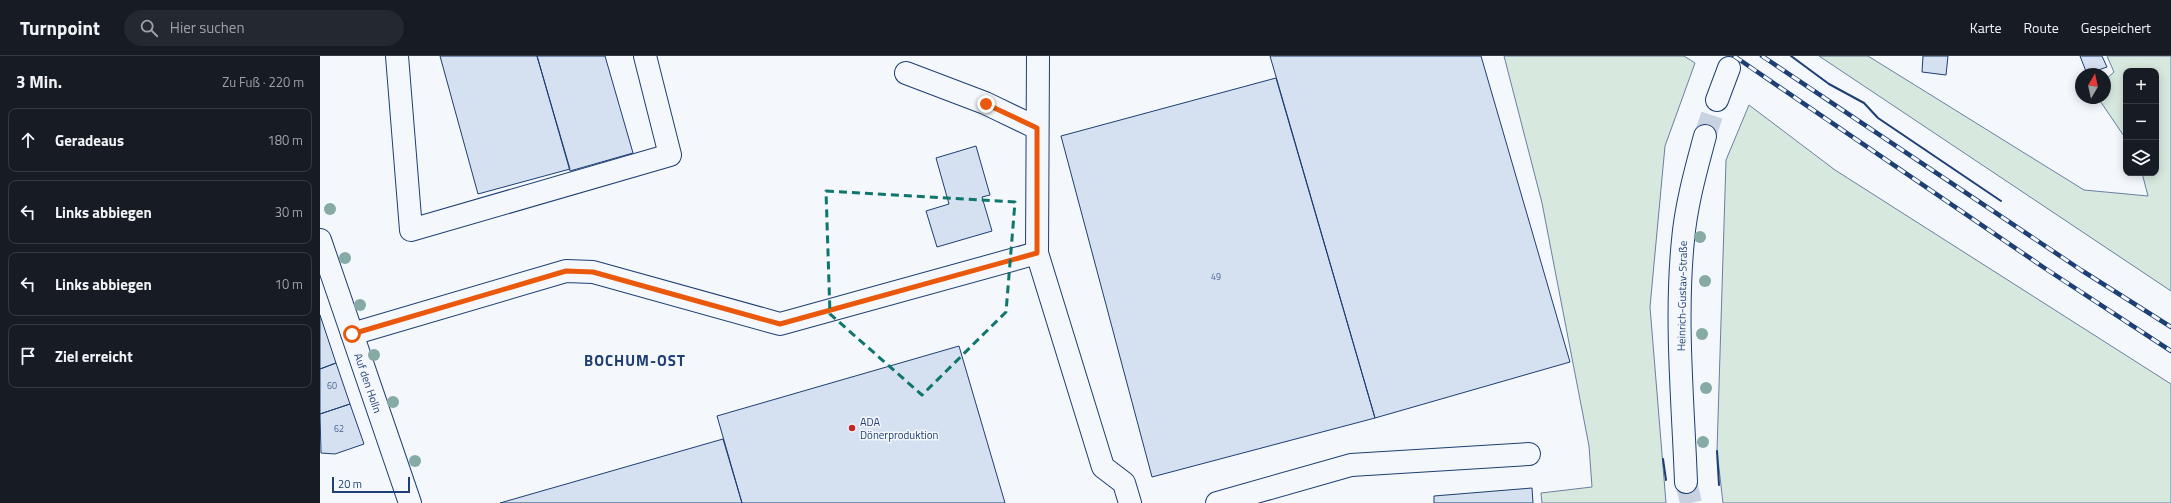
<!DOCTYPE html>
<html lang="de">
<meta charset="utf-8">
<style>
:root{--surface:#171b24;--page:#242831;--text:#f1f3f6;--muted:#9ea1a6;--line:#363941}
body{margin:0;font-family:"Titillium Web",sans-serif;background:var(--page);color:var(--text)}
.controls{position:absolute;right:12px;top:12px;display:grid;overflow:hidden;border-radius:8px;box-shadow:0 2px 10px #0003}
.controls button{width:36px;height:36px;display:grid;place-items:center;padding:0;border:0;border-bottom:1px solid var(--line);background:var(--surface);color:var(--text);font:20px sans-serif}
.compass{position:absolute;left:1755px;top:12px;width:36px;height:36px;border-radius:50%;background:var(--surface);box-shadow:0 2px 10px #0003;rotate:9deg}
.scale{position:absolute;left:12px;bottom:10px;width:78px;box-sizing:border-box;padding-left:4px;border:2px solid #1d3f73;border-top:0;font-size:11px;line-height:14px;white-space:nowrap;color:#1d3f73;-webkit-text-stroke:3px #f4f7fb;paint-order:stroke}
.stop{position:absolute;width:12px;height:12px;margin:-9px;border:3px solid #ea580c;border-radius:50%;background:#fff}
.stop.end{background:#ea580c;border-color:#fff;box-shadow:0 1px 4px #0008}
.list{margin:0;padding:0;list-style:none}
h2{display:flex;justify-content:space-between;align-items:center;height:52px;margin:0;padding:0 16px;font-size:17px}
h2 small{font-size:13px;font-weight:400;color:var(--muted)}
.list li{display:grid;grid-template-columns:26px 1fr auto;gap:12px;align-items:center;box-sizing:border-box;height:64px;margin:0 8px 8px;padding:0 8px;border:1px solid var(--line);border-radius:8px}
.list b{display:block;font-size:15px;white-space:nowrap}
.list em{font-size:13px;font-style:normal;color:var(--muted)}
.icon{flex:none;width:22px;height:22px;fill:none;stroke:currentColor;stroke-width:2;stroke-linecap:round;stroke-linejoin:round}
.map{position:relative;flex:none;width:1851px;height:447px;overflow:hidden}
header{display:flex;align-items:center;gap:24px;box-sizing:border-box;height:56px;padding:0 20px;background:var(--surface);border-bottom:1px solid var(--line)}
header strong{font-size:19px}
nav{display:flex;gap:22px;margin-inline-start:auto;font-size:14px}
.search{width:280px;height:36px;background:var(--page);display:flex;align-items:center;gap:10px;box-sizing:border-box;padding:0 14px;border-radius:22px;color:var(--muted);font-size:15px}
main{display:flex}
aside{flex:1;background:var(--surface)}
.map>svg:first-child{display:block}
</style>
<header>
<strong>Turnpoint</strong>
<div class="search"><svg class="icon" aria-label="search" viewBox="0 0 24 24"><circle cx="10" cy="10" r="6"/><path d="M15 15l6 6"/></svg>Hier suchen</div>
<nav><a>Karte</a><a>Route</a><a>Gespeichert</a></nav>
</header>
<main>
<aside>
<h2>3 Min.<small>Zu Fuß · 220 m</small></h2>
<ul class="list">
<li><svg class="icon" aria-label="ahead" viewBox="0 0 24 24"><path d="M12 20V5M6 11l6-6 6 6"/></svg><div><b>Geradeaus</b></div><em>180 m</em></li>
<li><svg class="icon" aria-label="left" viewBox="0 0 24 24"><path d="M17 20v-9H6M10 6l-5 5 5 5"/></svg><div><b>Links abbiegen</b></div><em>30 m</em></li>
<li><svg class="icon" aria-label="left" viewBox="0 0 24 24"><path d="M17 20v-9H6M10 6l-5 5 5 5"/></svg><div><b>Links abbiegen</b></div><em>10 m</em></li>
<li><svg class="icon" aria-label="arrive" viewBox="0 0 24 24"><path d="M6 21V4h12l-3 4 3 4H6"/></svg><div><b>Ziel erreicht</b></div></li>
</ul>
</aside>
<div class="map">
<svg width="1851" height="447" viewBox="0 0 1851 447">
<rect width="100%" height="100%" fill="#f4f7fb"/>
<path fill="#d7e8df" stroke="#687fa3" d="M 1184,0 L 1364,0 L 1375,7 L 1345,90 L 1330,251 L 1346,447 L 1222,447 L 1221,437 L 1272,431 L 1269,390 L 1222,147 Z
M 1499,0 L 1548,0 L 1764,134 L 1828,140 L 1822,117 L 1836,117 L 1836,15 L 1806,15 L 1806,83 L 1778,42 L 1785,42 L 1785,24 L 1794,16 L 1787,0 L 1851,0 L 1851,235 Z
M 1429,49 L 1515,114 L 1851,328 L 1851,447 L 1403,447 L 1397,395 L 1406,104 Z"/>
<path fill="#d5e0f0" stroke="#1d3f73" d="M 120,0 L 217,0 L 250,113 L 158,138 Z
M 217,0 L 285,0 L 313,97 L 250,115 Z
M 950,0 L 1161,0 L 1250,306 L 1055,362 Z
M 1603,0 L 1628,0 L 1626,19 L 1602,16 Z
M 1760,0 L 1782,0 L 1787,11 L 1767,18 Z
M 956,22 L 1055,362 L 832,421 L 741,80 Z
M 656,90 L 670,139 L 662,141 L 672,175 L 617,191 L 606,155 L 629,148 L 616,102 Z
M 0,259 L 16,307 L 0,313 Z
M 639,290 L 685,447 L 422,447 L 397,360 Z
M 16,307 L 30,348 L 0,358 L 0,313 Z
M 30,348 L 44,388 L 15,398 L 1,397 L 0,358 Z
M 403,383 L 422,447 L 180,447 Z
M 1212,432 L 1213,447 L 1114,447 L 1114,440 Z"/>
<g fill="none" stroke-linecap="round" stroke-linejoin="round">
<path stroke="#c9d2e0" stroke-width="22" stroke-dasharray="22 11" stroke-linecap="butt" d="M 1385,80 L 1397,44
M 1366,426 L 1371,447"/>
<defs>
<path id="minor" d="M 77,0 L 91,174 L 350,99 L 325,0
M 586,17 L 665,47 L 717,72
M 1397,44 L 1409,12
M 0,184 L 90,447
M 717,197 L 718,0
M 32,278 L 246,215 L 273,216 L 460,268 L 717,197 L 783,411 L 804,427 L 810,447
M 1366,426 C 1363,346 1355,264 1363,184 C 1366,149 1376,114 1385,80
M 897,447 L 1031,409 L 1209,398"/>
</defs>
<use href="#minor" stroke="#1d3f73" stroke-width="24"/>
<use href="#minor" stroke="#f4f7fb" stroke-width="22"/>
<defs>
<path id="rail" d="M 1414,0 L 1726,213 L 1851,295
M 1442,0 L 1761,214 L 1851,271"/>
</defs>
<use href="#rail" stroke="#1d3f73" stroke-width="4.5"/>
<use href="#rail" stroke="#f4f7fb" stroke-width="3" stroke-dasharray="9" stroke-linecap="butt"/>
<path stroke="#1d3f73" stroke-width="2" d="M 1471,0 L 1509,28 L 1544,47 L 1558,62 L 1681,145
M 1397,395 L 1399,429
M 1343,403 L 1346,424"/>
</g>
<g fill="#86aba6">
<circle cx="10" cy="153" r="6"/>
<circle cx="1380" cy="181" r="6"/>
<circle cx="25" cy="202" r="6"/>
<circle cx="1385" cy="225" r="6"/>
<circle cx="40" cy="249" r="6"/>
<circle cx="1382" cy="278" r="6"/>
<circle cx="54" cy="299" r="6"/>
<circle cx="1386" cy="332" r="6"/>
<circle cx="73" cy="346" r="6"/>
<circle cx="1383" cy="386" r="6"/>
<circle cx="95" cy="405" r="6"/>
</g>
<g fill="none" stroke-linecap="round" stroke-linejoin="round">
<path stroke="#ea580c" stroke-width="5" d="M 32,278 L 246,215 L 273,216 L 460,268 L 717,197 L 717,72 L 666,48"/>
</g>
<path fill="none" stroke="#0f766e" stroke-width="3" stroke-dasharray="8 5" stroke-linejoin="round" d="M 506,135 L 695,146 L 686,256 L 602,339 L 510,258 Z"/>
<circle fill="#c62828" stroke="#f4f7fb" stroke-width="1.5" cx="532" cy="372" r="4"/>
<g text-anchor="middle" stroke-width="3" stroke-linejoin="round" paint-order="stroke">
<g font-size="9" fill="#4b6792">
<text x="896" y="224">49</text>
<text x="12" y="333">60</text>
<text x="19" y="376">62</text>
</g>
<g font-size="11" fill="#1d3f73" stroke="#f4f7fb">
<text transform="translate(1362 240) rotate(-89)" y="4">Heinrich-Gustav-Straße</text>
<text transform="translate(48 327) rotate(71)" y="4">Auf den Holln</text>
</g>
<g font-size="11" fill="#1d3f73" stroke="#f4f7fb" text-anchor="start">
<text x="540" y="370">ADA<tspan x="540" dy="13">Dönerproduktion</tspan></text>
</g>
<g font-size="15" font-weight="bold" letter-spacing="1" fill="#1d3f73" stroke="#f4f7fb">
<text x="315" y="310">BOCHUM-OST</text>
</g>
</g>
</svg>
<div class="controls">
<button>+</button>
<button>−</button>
<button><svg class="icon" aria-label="layers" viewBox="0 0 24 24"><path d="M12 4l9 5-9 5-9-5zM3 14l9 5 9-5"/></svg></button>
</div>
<svg class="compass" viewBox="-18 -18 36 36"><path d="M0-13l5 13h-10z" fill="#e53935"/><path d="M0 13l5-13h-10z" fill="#9ea1a6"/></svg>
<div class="scale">20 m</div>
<div class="stop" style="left:32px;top:278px"></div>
<div class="stop end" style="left:666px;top:48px"></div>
</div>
</main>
